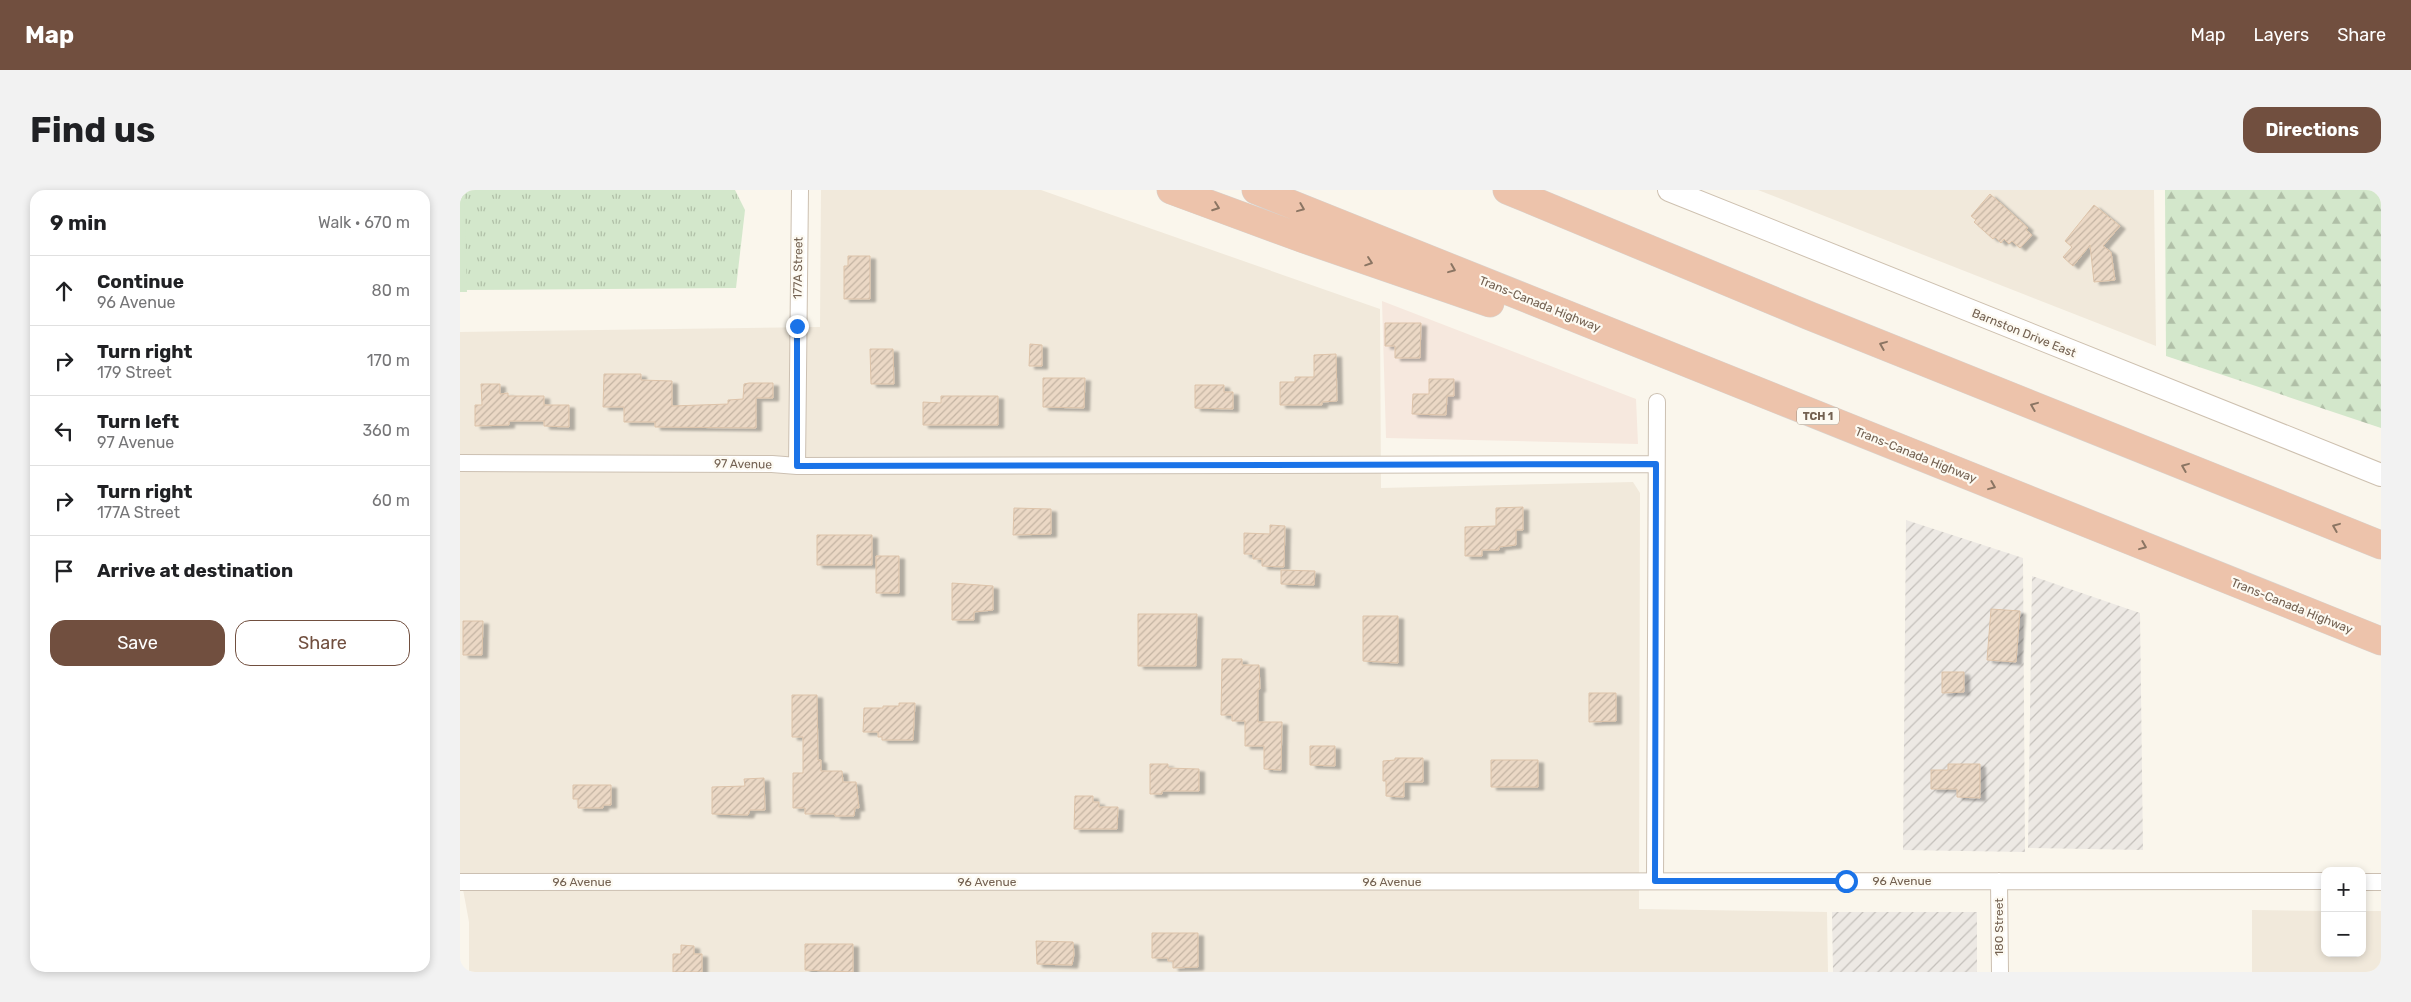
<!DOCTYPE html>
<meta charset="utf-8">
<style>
:root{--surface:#fff;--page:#f2f2f2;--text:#202124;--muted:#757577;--line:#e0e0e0;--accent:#714f3f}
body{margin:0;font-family:Rubik,sans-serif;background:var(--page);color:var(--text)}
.controls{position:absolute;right:15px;bottom:15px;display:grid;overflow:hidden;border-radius:10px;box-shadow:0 2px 8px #0003}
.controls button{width:45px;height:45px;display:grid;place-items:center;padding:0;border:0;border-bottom:1px solid var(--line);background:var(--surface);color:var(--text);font:25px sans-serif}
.stop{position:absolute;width:15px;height:15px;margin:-11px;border:4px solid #1a73e8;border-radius:50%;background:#fff}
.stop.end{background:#1a73e8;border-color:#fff;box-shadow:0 1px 5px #0008}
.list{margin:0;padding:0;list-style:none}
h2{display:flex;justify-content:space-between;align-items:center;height:65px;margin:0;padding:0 20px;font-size:21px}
h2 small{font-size:16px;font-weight:400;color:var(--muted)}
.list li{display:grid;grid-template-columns:32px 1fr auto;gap:15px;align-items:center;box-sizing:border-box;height:70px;padding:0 20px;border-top:1px solid var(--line)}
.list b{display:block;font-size:19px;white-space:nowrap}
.list p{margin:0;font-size:16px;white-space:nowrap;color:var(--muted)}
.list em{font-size:16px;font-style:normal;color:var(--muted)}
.actions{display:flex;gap:10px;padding:15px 20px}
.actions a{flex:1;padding:11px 0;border:1px solid var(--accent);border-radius:15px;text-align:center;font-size:18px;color:var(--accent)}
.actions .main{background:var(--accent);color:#fff}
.icon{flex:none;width:28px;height:28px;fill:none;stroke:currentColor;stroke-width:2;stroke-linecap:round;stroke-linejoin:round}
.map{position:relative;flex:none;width:1921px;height:782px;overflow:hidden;border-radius:15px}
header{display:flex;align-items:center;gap:30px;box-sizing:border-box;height:70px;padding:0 25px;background:var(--accent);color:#fff}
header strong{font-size:24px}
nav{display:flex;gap:28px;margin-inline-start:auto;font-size:18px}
.intro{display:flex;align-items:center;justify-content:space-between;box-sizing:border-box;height:120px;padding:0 30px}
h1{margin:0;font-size:35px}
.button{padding:12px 22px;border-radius:15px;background:var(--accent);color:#fff;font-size:18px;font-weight:700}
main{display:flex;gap:30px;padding:0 30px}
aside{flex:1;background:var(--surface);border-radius:15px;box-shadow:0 2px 8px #0003}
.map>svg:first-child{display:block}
</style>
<header>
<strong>Map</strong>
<nav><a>Map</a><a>Layers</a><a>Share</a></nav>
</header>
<div class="intro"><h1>Find us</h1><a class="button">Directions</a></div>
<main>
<aside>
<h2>9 min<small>Walk · 670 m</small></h2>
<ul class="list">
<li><svg class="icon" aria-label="ahead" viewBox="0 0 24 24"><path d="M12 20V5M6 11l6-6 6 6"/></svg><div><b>Continue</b><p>96 Avenue</p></div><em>80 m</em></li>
<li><svg class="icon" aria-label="right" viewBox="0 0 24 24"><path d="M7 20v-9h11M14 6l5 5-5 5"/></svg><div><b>Turn right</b><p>179 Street</p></div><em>170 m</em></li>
<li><svg class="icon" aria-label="left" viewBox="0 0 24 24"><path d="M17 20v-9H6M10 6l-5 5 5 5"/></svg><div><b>Turn left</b><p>97 Avenue</p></div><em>360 m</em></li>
<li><svg class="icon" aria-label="right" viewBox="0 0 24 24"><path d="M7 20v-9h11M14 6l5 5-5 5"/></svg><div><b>Turn right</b><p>177A Street</p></div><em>60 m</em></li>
<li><svg class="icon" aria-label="arrive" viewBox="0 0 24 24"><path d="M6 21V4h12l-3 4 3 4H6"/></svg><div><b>Arrive at destination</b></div></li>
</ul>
<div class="actions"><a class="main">Save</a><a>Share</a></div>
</aside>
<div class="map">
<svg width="1921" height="782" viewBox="0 0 1921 782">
<defs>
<pattern id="industrial-furrows" width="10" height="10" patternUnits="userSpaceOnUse" patternTransform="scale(1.25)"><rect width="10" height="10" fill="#ede9e4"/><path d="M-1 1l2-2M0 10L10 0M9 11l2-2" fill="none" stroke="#c4c0bb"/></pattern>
<pattern id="grass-tufts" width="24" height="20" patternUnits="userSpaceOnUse" patternTransform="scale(1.25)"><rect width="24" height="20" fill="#d3e7cb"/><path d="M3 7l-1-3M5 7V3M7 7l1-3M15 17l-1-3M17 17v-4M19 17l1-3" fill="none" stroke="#b0bfa7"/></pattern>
<pattern id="forest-firs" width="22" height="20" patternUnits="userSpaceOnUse" patternTransform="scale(1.25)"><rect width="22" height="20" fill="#d3e7cb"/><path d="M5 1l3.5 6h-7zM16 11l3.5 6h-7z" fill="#b0bfa7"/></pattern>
<pattern id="building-hatch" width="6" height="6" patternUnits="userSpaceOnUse" patternTransform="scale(1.25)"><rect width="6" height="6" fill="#ebd8c5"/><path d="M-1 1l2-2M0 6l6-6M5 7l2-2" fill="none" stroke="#c3b3a2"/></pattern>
<filter id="shadow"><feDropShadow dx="5.5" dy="3" stdDeviation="1" flood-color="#0004"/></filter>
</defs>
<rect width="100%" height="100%" fill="#faf6ec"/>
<path fill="#f1e9db" d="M 361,0 L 581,0 L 920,119 L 921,298 L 1173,292 L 1180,303 L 1179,719 L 1367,722 L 1368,782 L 9,782 L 9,732 L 0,683 L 0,142 L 360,137 Z
M 1298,0 L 1694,0 L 1696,156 Z
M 1792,720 L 1865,721 L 1865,763 L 1902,763 L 1902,721 L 1921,721 L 1921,782 L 1792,782 Z"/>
<path fill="#f6e8de" d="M 922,111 L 1176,209 L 1178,254 L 926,248 Z"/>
<path fill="url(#industrial-furrows)" d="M 1446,330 L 1563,368 L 1565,662 L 1443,660 Z
M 1572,386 L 1680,423 L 1683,660 L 1568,658 Z
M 1372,722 L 1517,722 L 1517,782 L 1373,782 Z"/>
<path fill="url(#grass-tufts)" d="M 0,0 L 275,0 L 285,20 L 276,98 L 0,100 Z"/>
<path fill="url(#forest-firs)" d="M 1705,0 L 1921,0 L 1921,238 L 1706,166 Z"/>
<path fill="#d3e7cb" d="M 0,0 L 4,0 L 7,102 L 0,102 Z"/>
<path fill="url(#building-hatch)" stroke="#ddc3a9" filter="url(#shadow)" d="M 1530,4 L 1568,38 L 1566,40 L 1572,45 L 1560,58 L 1552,51 L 1549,54 L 1544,49 L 1541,53 L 1535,47 L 1533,49 L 1514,32 L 1516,30 L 1511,26 Z
M 1634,15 L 1660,36 L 1643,56 L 1651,62 L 1655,90 L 1634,92 L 1630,55 L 1613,76 L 1603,67 L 1612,57 L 1605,51 Z
M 388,66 L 410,66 L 410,109 L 384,109 L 384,76 L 388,76 Z
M 925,133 L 961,133 L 960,168 L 935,168 L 935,156 L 925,156 Z
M 570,154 L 582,155 L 582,176 L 569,176 Z
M 410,159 L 433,159 L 434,194 L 411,194 Z
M 876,164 L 877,211 L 862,212 L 862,215 L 820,215 L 820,192 L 835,192 L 835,187 L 854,187 L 854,165 Z
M 144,184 L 181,184 L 181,190 L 212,191 L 212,216 L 268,214 L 268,210 L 283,209 L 284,194 L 289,193 L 313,193 L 313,208 L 296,208 L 296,238 L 195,237 L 195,232 L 164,232 L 164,217 L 143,217 Z
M 583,188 L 625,188 L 624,218 L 583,217 Z
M 969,189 L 994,189 L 994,206 L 987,206 L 986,225 L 952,224 L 953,204 L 969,204 Z
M 21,194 L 40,194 L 40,204 L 48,203 L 48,206 L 84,206 L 84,215 L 109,215 L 109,237 L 84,236 L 84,231 L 49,231 L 49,235 L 15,236 L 15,215 L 22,215 Z
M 735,195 L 764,195 L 764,202 L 773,202 L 773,219 L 735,218 Z
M 481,206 L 538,206 L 538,235 L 463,235 L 463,212 L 481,213 Z
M 1063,317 L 1063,340 L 1056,340 L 1056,355 L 1039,357 L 1039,360 L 1022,360 L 1022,366 L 1005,366 L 1005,337 L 1036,336 L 1036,318 Z
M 554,318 L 591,319 L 591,344 L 553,345 Z
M 810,335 L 825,336 L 824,377 L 802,376 L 802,369 L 793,369 L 793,364 L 784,364 L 784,343 L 810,344 Z
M 357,345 L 412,345 L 412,375 L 357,375 Z
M 416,366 L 439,366 L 439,403 L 416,403 Z
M 821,380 L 855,381 L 854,395 L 821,394 Z
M 492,393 L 533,396 L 533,420 L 514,422 L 514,430 L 492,430 Z
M 1531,419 L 1560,421 L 1556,472 L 1527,470 Z
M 678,424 L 737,424 L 736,476 L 678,476 Z
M 903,426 L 938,426 L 938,473 L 903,471 Z
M 3,431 L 23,431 L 22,465 L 3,465 Z
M 762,469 L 782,469 L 782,475 L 799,475 L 800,499 L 798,499 L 798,532 L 822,532 L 821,580 L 804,579 L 804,556 L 785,556 L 785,531 L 772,531 L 772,525 L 761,525 Z
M 1482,482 L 1504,482 L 1504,502 L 1482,503 Z
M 1129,503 L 1156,503 L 1156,531 L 1129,532 Z
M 332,505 L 357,505 L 358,570 L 361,570 L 361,581 L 382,581 L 383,592 L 396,592 L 399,618 L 395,618 L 394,626 L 375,626 L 375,624 L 345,624 L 345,618 L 333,618 L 333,583 L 343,583 L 343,547 L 332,547 Z
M 439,513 L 455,513 L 453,550 L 422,550 L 422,547 L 418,547 L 418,542 L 403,542 L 404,518 L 423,518 L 423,516 L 439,516 Z
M 850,556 L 875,556 L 875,576 L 850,575 Z
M 935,568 L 963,568 L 963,592 L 944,592 L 944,607 L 926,606 L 926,591 L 923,591 L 923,571 L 935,570 Z
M 1031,570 L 1078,570 L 1078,597 L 1031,597 Z
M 690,574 L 708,574 L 708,578 L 739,579 L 739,601 L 702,601 L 702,604 L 690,604 Z
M 1488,574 L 1520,574 L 1520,608 L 1497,607 L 1497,599 L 1471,599 L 1471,580 L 1488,580 Z
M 304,588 L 305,620 L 290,620 L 288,625 L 252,624 L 252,597 L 285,596 L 284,589 Z
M 113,595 L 151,595 L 151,615 L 143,615 L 143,618 L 118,618 L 118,609 L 113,609 Z
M 615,606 L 633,606 L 633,612 L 639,612 L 639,617 L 658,617 L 657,639 L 614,639 Z
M 692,743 L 738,743 L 738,777 L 713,778 L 713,771 L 708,771 L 708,768 L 692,768 Z
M 576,751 L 613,752 L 614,764 L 612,775 L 577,774 Z
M 345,754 L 393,754 L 393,782 L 345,780 Z
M 221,755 L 234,756 L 234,764 L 242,764 L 242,782 L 213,782 L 213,764 L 221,764 Z"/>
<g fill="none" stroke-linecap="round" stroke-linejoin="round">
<defs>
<path id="street" d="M 0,273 L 312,274 L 337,276 L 1196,274
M 337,276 L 340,0
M 1195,691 L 1197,212
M 1539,691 L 1540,782
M 0,692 L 1865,691
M 1902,692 L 1921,692"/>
<path id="secondary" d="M 1209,0 L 1921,285"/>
<path id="highway" d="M 711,0 L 844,49 L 1030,113
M 796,0 L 1921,451
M 1047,0 L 1350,126 L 1921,355"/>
</defs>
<use href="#street" stroke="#ccc0b2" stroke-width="18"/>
<use href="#secondary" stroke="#cec1b0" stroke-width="24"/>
<use href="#highway" stroke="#d8d3ce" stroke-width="29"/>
<use href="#street" stroke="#fff" stroke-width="16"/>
<use href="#secondary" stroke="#fff" stroke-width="22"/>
<use href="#highway" stroke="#edc3ab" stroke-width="28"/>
</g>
<defs><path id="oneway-chevron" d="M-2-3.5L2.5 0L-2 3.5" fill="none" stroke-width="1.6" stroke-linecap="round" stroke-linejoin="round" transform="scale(1.25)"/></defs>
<g stroke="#8b7563">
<use href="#oneway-chevron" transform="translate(756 17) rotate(20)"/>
<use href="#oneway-chevron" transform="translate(841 18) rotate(22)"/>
<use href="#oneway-chevron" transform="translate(909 72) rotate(19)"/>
<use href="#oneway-chevron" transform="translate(992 79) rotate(22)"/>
<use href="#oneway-chevron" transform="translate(1423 155) rotate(-158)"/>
<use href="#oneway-chevron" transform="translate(1574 216) rotate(-158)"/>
<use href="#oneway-chevron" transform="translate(1725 277) rotate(-158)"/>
<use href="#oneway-chevron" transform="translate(1532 296) rotate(22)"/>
<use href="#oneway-chevron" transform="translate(1876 337) rotate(-158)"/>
<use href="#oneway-chevron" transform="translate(1683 356) rotate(22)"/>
</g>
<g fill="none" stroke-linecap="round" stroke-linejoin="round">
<path stroke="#1a73e8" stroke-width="6" d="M 337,136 L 337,276 L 1196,274 L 1195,691 L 1386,691"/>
</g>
<g text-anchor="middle" stroke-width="4.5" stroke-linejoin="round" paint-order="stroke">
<rect fill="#fdfaf2" stroke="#9c8f81" stroke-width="1" x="1337" y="217.5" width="42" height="17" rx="4"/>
<g font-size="11" font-weight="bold" fill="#736151">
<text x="1358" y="230">TCH 1</text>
</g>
<g font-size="12" fill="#736151" stroke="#fdfaf2">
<text transform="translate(338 78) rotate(-89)" y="4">177A Street</text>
<text transform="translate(1080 114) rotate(22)" y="4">Trans-Canada Highway</text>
<text transform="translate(1564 143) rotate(22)" y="4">Barnston Drive East</text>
<text transform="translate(1456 265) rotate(22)" y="4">Trans-Canada Highway</text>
<text transform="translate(283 274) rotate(1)" y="4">97 Avenue</text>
<text transform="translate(1832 416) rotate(22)" y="4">Trans-Canada Highway</text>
<text x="1442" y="695">96 Avenue</text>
<text x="122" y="696">96 Avenue</text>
<text x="527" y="696">96 Avenue</text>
<text x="932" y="696">96 Avenue</text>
<text transform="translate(1539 737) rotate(-90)" y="4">180 Street</text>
</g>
</g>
</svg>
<div class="controls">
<button>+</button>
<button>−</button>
</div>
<div class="stop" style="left:1386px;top:691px"></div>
<div class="stop end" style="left:337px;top:136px"></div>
</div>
</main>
